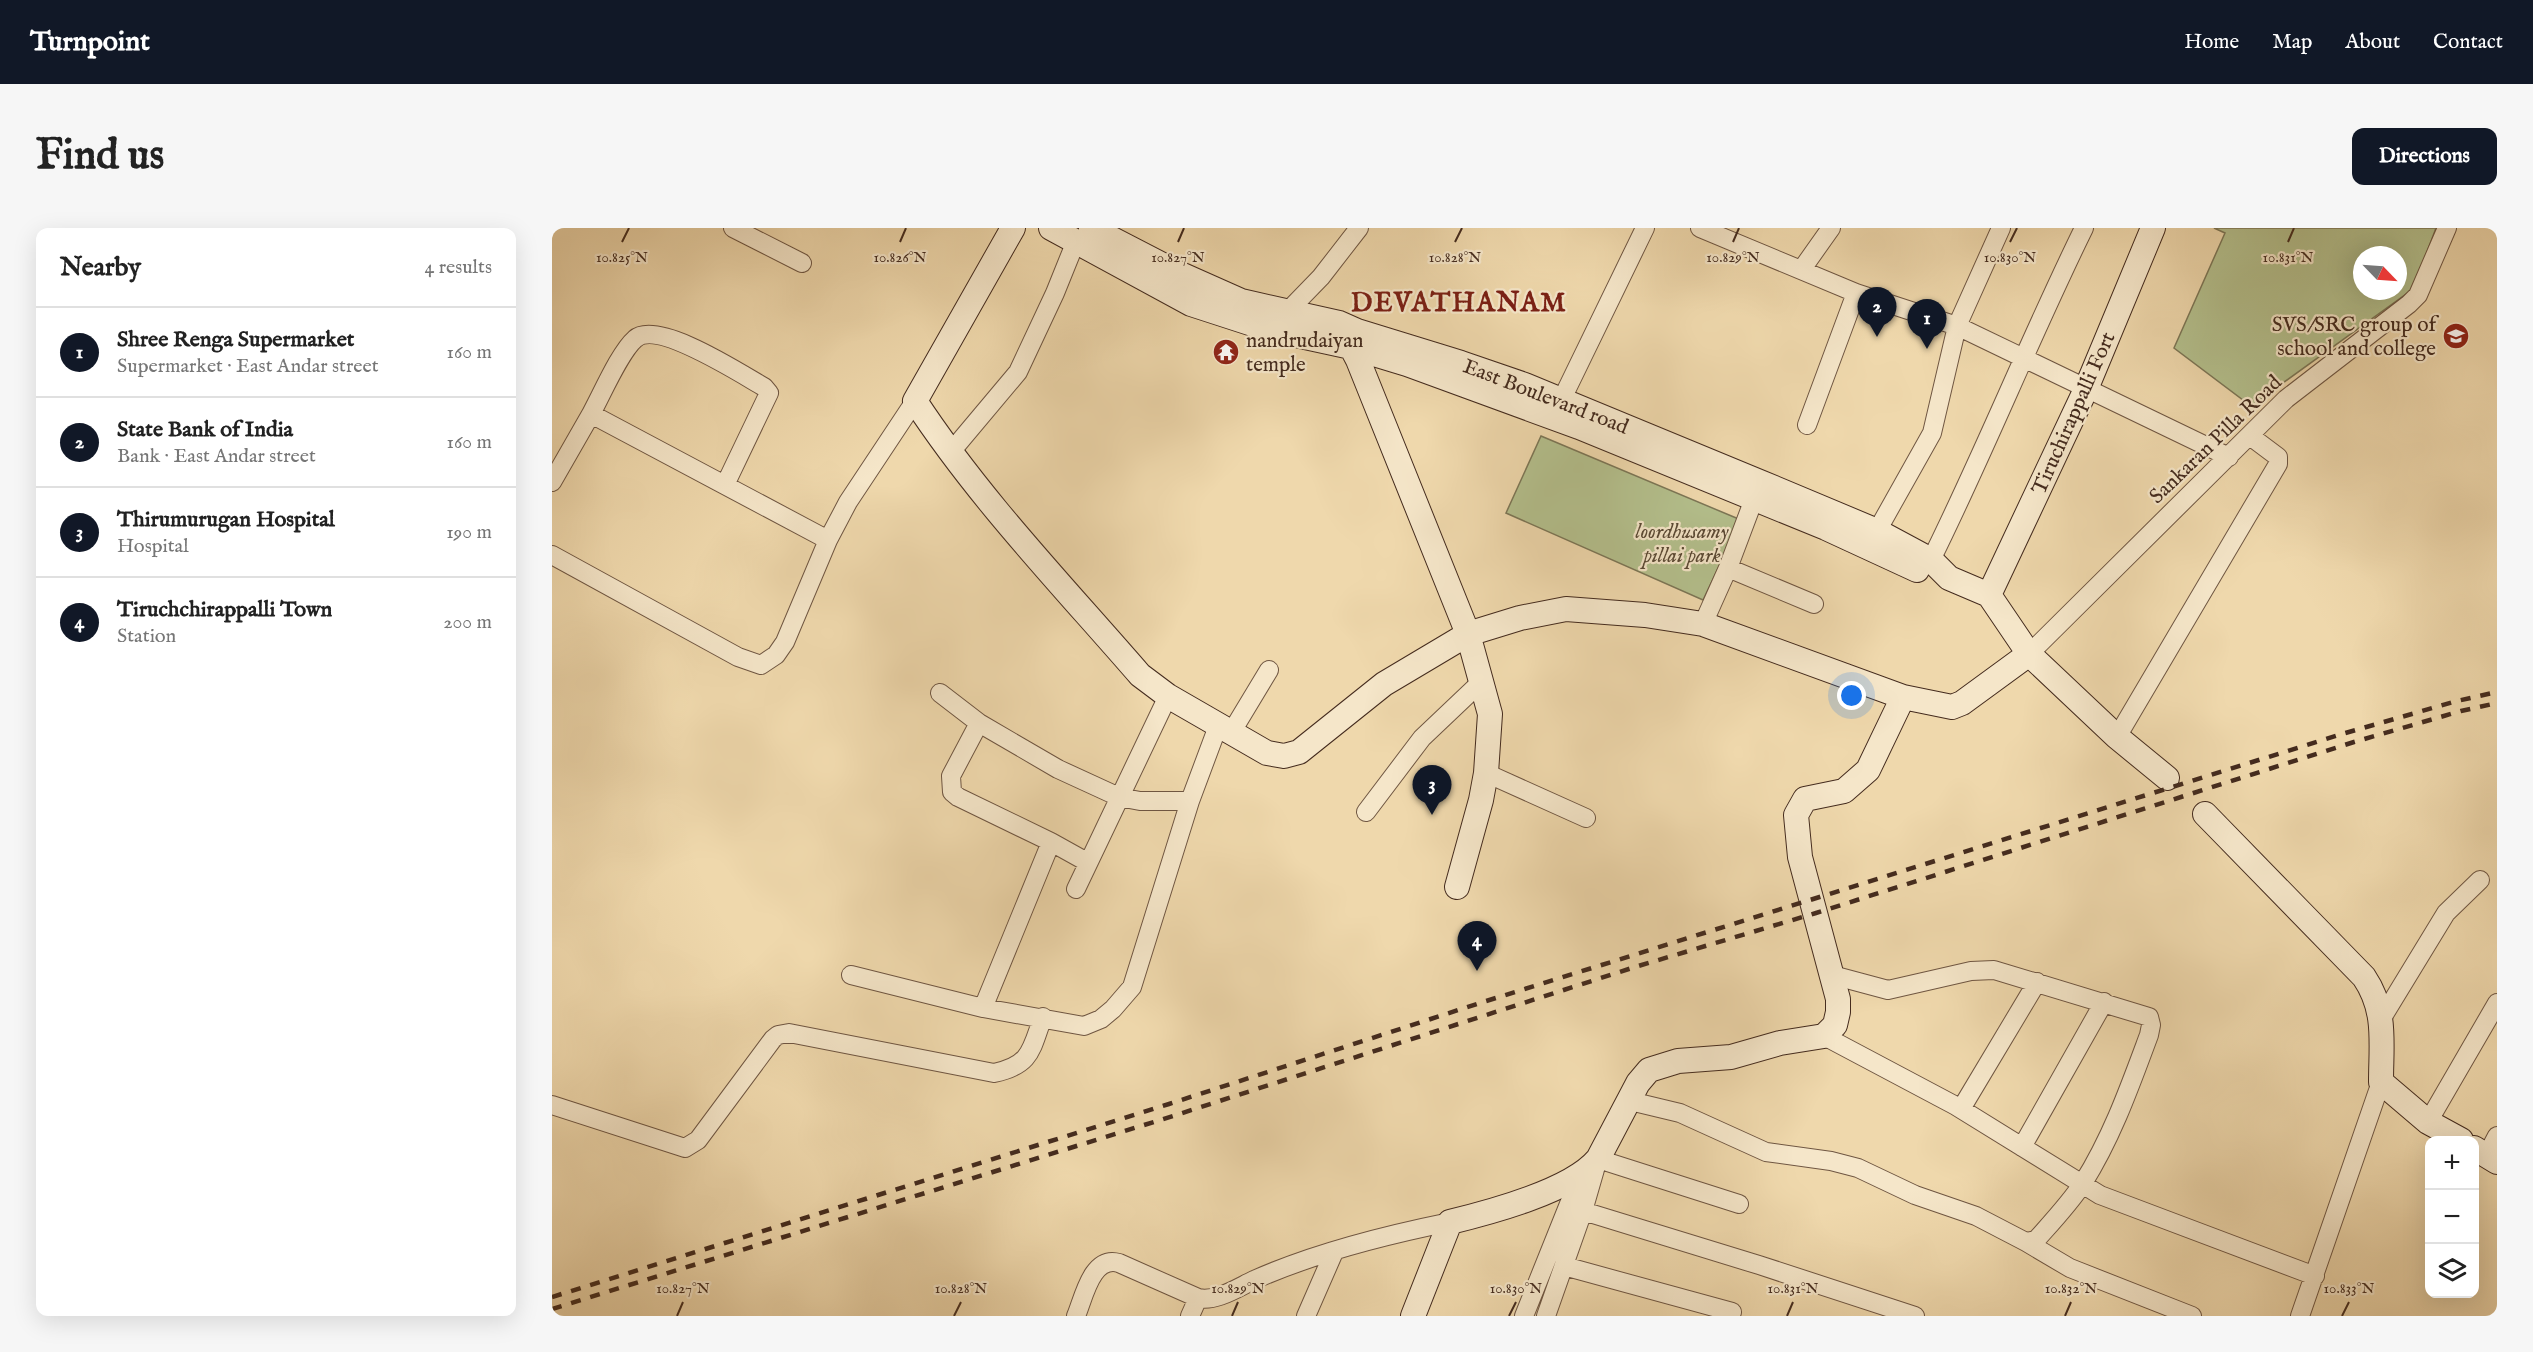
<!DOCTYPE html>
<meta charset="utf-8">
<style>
:root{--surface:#fff;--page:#f6f6f6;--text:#222;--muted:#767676;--line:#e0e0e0;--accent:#111827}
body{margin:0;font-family:"IM FELL English",serif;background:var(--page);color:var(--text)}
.controls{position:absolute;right:18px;bottom:18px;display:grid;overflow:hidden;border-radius:12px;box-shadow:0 6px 24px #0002}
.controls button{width:54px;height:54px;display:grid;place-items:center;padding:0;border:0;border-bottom:2px solid var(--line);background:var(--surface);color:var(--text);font:30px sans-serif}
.compass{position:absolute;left:1801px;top:18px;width:54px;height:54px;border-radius:50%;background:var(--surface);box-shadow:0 6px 24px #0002;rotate:115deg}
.you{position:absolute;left:1300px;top:468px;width:21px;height:21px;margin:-15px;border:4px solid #fff;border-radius:50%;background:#1a73e8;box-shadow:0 0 0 9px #1a73e833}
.badge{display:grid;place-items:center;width:39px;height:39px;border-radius:50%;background:var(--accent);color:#fff;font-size:20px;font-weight:700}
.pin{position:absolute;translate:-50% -50px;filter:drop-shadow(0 2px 3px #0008)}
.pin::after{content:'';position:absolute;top:32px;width:21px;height:18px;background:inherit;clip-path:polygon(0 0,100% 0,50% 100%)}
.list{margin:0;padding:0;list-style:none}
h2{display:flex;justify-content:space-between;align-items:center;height:78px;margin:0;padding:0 24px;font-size:26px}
h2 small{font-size:20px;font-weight:400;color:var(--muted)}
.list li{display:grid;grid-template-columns:39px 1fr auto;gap:18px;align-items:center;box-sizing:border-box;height:90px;padding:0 24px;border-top:2px solid var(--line)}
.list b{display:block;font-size:22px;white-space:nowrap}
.list p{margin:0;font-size:20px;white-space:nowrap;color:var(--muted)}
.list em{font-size:20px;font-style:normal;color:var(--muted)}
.icon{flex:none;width:33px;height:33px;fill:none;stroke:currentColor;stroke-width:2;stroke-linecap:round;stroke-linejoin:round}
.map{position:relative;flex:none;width:1945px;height:1088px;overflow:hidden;border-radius:12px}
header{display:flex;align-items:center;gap:36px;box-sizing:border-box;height:84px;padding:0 30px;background:var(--accent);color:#fff}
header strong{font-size:28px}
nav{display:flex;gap:33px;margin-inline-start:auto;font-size:21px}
.intro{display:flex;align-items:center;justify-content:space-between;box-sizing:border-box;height:144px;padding:0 36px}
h1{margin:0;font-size:42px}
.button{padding:15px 27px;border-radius:12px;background:var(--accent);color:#fff;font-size:21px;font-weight:700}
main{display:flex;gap:36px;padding:0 36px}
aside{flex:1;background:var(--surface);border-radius:12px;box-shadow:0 6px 24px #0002}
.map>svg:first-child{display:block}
</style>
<header>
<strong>Turnpoint</strong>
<nav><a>Home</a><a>Map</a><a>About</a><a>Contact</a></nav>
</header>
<div class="intro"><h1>Find us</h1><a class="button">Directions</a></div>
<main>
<aside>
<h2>Nearby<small>4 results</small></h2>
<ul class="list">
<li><span class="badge">1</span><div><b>Shree Renga Supermarket</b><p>Supermarket · East Andar street</p></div><em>160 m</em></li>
<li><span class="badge">2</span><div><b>State Bank of India</b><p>Bank · East Andar street</p></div><em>160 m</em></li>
<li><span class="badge">3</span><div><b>Thirumurugan Hospital</b><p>Hospital</p></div><em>190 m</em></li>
<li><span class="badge">4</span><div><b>Tiruchchirappalli Town</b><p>Station</p></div><em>200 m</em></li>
</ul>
</aside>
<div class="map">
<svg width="1945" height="1088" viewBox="0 0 1945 1088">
<rect width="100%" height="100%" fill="#efd8ac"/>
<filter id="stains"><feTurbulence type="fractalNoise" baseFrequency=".00333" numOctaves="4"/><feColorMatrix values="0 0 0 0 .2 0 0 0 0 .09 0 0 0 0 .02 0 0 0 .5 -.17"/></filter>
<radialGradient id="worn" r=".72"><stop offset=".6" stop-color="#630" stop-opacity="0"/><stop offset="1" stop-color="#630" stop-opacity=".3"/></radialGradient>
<path fill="#b4c08d" stroke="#7c7656" stroke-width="1.5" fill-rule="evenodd" d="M 1662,0 L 1884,0 L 1861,61 L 1699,178 L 1622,120 L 1673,5 ZM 1810,27 L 1846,27 L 1846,63 L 1810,63 Z
M 989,208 L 1189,292 L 1151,372 L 954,285 Z"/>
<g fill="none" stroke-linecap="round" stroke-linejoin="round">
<defs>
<path id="street" d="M 181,0 L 250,35
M 1148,0 L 1304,65 L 1405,98 L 1677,229
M 1250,41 L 1279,0
M 736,83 L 769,49 L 807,0
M 1009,173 L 1093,0
M 39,186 C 50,166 68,124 83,111 C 105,91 189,146 212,159 L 217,165 L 173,257
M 1255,197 L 1304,65
M 398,225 L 466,144 L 503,65 L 524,13
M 0,254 L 39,186 L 276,312 L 296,274 L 363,173
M 1325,303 L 1380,205 L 1405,98 L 1449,0
M 0,327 L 186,429 L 209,437 L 224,427 L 233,414 L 276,312
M 1379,332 C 1433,223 1478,110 1532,0
M 1176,340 L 1262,376
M 1151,396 L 1176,340 L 1202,271
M 1477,426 L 1734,171 L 1857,76 L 1866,67 L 1895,0
M 388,465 L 427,495 L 506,541 L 567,569 L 588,573 L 638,573 L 580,759 L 561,781 L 549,791 L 532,798 L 431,780 L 499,614 L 406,569 L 400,564 L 399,548 L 427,495
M 679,505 L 717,442
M 1565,509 L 1726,236 L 1726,229 L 1698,208
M 934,545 L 1034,590
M 638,573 L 666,498
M 814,584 L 870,510 L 929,454
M 499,614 L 535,634
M 524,661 L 616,468
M 299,747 L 431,780
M 1830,790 L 1894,685 L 1928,652
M 1272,808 L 1404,878 L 1548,967 L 1763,1048
M 1078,873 L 1128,885 L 1214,924 L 1279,933 L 1306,940 L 1363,967 L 1424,988 L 1474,1014 L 1484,1012 C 1500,994 1518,975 1531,955 C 1560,909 1578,858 1597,807 L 1599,797 L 1597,789 L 1442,742 L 1419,743 L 1336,762 L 1280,747
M 0,877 L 133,920 L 146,912 L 221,811 L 226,807 L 237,805 L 442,845 C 480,837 479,821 491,789
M 1409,881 L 1485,754
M 1876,894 L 1945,775
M 1470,919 L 1552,774
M 1935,927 L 1945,908
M 1031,983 L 1207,1037 L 1363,1088
M 1474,1014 L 1518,1040 L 1640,1088
M 1012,1038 L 1180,1084
M 524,1088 C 532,1069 540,1027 567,1035 L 646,1070 C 664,1074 685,1060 702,1052 C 762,1025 834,1007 898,994
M 638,1088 L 646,1070
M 754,1088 L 782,1024
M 972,1088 L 1029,946
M 994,1088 L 1031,983 L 1046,931 L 1187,976
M 1748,1088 L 1829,854"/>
<path id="secondary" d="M 461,0 L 363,173 C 428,272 511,358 588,447 L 616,468 L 715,525 L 732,528 L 747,524 L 832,456 L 916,406 L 968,390 L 1014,381 L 1093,387 L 1151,396 L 1351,469
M 499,0 L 639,76 L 716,101 L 799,119 L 855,136 L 1027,199 L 1274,300 L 1365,342
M 539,0 L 626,45 L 689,73 L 787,95 L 805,103 L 909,135 L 973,157 L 1208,254 L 1325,303 L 1379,332 L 1397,350 L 1437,367
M 795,111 L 806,132 L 916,406 L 938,486 L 934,545 L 929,572 L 905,659
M 1437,367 L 1534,161 L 1601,0
M 1437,367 L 1477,426 L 1565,509 L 1615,550
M 1653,586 L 1812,749 C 1835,783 1829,815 1829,854 L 1876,894 L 1909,912
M 1922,920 L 1945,934
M 861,1088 L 898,994 C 939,984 1019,963 1046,931 L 1086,855 L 1097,842 L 1126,833 L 1179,829 L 1228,815 L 1272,808 L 1283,797 L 1286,784 L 1286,771 L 1248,629 L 1244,587 L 1253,571 L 1292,563 L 1316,542 L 1351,469 L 1400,479 L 1410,475 L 1477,426"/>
</defs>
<use href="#street" stroke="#6f5642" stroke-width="20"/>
<use href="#secondary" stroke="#442b1e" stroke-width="26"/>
<use href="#street" stroke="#f5e6c9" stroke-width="18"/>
<use href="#secondary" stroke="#f5e6c9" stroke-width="24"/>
<path stroke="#442b1e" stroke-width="4.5" stroke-dasharray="10 10" stroke-linecap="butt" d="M 0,1069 L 617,876 L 931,774 L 1790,506 L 1905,473 L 1945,464
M 0,1081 L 621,888 L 1083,739 L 1264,685 L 1802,514 L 1909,483 L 1945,475"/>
</g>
<path fill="none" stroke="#442b1e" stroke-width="2" d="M 70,14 L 77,0M 348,14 L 354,0M 626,14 L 632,0M 903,14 L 910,0M 1181,14 L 1187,0M 1458,14 L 1465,0M 1736,14 L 1742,0M 125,1088 L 131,1074M 402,1088 L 409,1074M 680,1088 L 686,1074M 957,1088 L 964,1074M 1235,1088 L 1241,1074M 1513,1088 L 1519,1074M 1790,1088 L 1797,1074"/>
<defs>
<symbol id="university-disc" viewBox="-11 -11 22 22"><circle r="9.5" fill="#8f2418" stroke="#f5e6c9"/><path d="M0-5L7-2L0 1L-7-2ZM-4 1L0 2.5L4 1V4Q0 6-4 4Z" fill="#fff"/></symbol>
<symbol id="temple-disc" viewBox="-11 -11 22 22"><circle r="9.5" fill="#8f2418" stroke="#f5e6c9"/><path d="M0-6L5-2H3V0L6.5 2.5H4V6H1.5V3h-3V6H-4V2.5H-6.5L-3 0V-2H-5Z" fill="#fff"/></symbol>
</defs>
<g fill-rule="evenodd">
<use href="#university-disc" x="1889" y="93" width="30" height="30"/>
<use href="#temple-disc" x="659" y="109" width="30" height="30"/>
</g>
<g text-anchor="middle" stroke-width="4.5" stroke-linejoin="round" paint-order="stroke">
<g font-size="21" fill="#442b1e" stroke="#f5e6c9" text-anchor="end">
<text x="1884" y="103">SVS/SRC group of<tspan x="1884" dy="24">school and college</tspan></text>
<text x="694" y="119" text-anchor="start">nandrudaiyan<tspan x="694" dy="24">temple</tspan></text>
</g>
<g font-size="21" fill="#442b1e" stroke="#f5e6c9">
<text transform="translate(994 168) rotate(21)" y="7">East Boulevard road</text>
<text transform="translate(1521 185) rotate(-66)" y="7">Tiruchirappalli Fort</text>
<text transform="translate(1663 211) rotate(-44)" y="7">Sankaran Pilla Road</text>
</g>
<g font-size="21" font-style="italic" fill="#5a4934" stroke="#f5e6c9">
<text x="1130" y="310">loordhusamy<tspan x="1130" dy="24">pillai park</tspan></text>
</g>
<g font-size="27" font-weight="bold" letter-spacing="1.5" fill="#7a1f14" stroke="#f5e6c9">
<text x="907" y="83">DEVATHANAM</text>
</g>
</g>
<g font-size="15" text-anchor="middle" fill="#442b1e" stroke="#f5e6c9" stroke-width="4.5" stroke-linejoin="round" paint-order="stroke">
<text x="70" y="34">10.825°N</text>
<text x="348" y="34">10.826°N</text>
<text x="626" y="34">10.827°N</text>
<text x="903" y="34">10.828°N</text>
<text x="1181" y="34">10.829°N</text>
<text x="1458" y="34">10.830°N</text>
<text x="1736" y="34">10.831°N</text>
<text x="131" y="1065">10.827°N</text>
<text x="409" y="1065">10.828°N</text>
<text x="686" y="1065">10.829°N</text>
<text x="964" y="1065">10.830°N</text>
<text x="1241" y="1065">10.831°N</text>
<text x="1519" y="1065">10.832°N</text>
<text x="1797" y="1065">10.833°N</text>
</g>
<rect width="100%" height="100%" filter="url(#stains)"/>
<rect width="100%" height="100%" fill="url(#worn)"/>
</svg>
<div class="controls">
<button>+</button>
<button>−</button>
<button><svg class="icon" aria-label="layers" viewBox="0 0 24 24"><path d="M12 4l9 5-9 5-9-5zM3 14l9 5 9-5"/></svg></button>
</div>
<svg class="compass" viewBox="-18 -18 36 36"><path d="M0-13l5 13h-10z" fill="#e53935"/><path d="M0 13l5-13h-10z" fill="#767676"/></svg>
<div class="you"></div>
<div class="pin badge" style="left:1375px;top:121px">1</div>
<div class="pin badge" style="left:1325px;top:109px">2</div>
<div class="pin badge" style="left:880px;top:587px">3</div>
<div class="pin badge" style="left:925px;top:743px">4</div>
</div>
</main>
